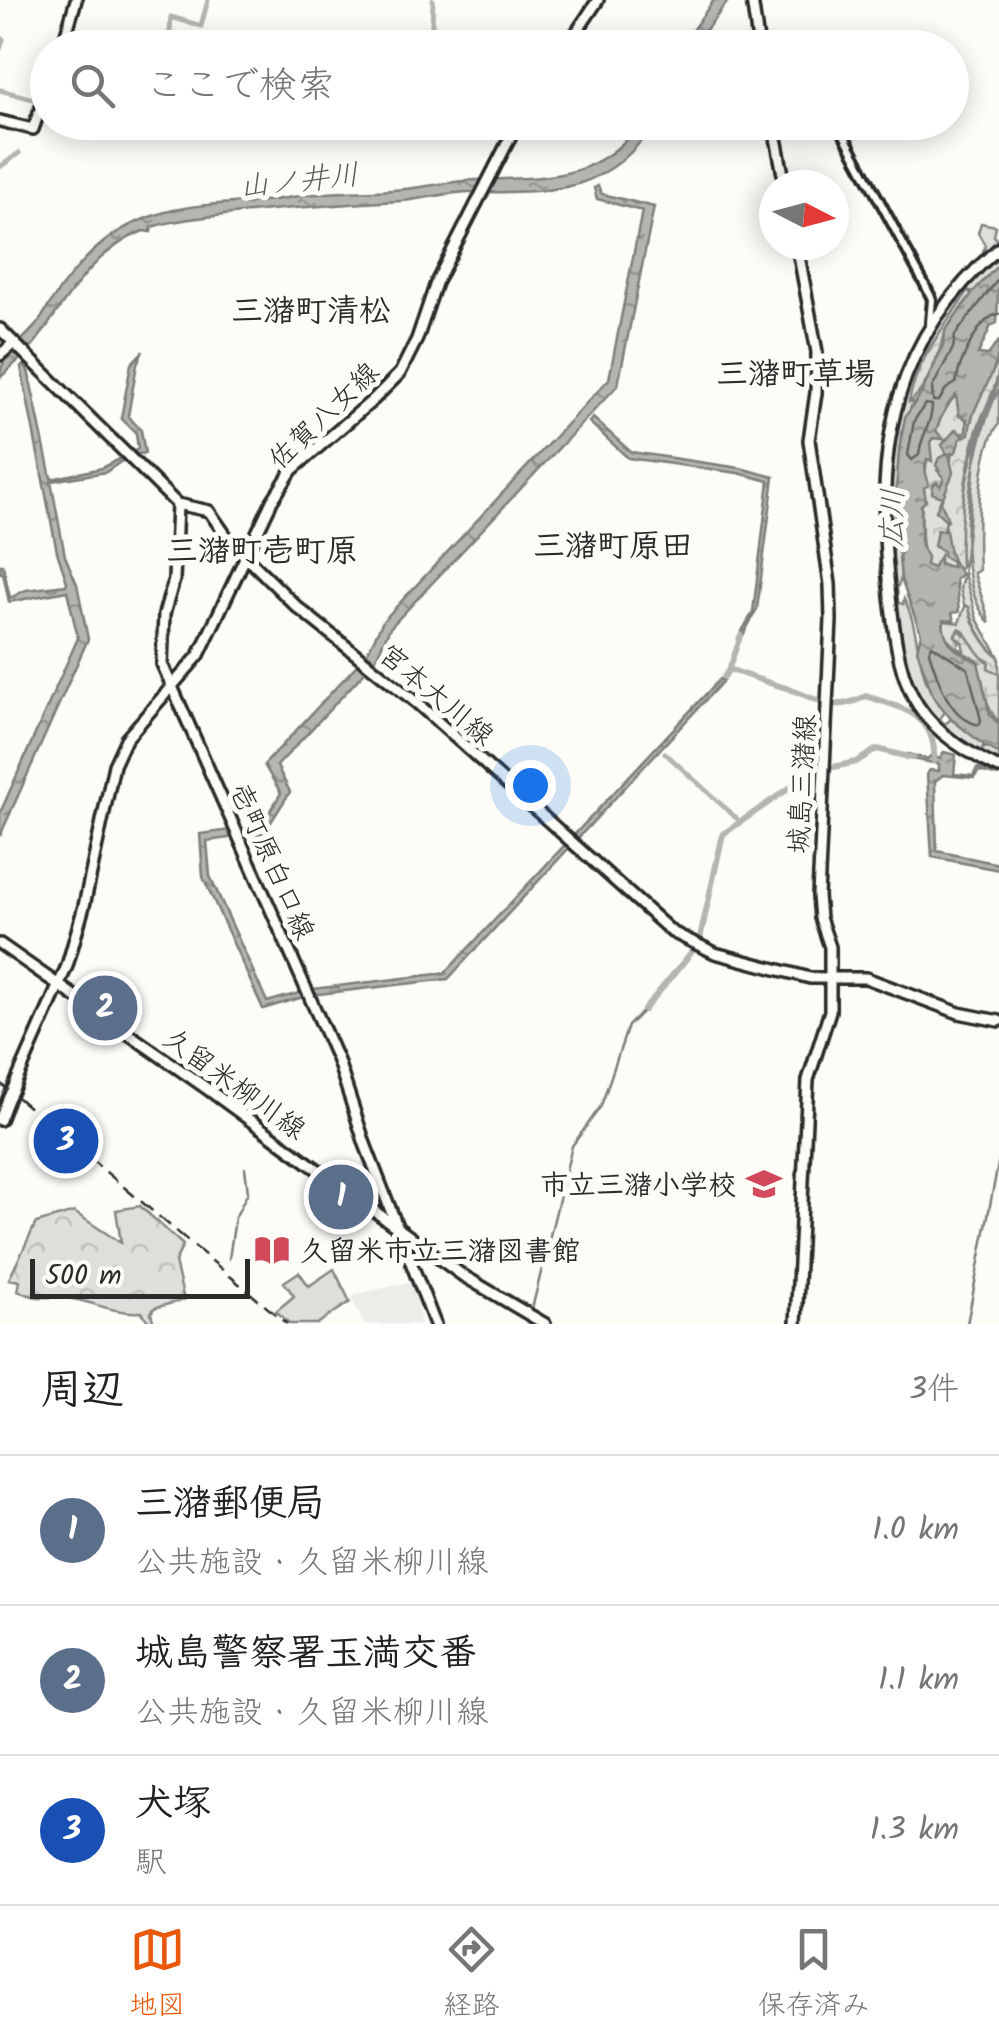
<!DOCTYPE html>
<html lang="ja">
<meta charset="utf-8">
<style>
:root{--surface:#fff;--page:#f2f2f2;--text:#222;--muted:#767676;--line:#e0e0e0;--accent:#ea580c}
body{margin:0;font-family:Kalam,"Klee One",sans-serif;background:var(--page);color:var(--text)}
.compass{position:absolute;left:759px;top:170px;width:90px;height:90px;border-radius:50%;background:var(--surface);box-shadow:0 5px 25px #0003;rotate:96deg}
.scale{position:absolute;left:30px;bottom:25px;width:220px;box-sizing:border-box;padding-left:10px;border:5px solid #2b2b2b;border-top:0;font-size:28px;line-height:35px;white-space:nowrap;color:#2b2b2b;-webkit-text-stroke:8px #fdfcf7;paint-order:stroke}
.you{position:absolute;left:530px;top:785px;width:35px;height:35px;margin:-25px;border:8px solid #fff;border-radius:50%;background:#1a73e8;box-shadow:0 0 0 15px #1a73e833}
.badge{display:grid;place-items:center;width:65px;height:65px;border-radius:50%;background:var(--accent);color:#fff;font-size:32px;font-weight:700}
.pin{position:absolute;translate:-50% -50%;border:5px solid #fff;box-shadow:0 2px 10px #0006}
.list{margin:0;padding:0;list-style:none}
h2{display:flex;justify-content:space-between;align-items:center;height:130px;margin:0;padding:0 40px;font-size:42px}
h2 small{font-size:32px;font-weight:400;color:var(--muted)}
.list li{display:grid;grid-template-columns:65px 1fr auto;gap:30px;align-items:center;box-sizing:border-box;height:150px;padding:0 40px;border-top:2px solid var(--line)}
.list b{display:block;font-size:38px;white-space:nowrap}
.list p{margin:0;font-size:32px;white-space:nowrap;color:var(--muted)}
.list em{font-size:32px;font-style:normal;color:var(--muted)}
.icon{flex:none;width:55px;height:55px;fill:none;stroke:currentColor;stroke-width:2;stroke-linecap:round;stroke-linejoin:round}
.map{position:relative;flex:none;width:999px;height:1324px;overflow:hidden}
.search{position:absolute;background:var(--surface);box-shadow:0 5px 25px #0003;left:30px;right:30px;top:30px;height:110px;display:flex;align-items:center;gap:25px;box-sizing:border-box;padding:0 35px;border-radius:55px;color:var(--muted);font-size:38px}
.sheet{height:580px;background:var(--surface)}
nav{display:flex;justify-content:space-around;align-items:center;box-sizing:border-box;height:140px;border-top:2px solid var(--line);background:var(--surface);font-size:28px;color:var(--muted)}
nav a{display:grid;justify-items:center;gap:5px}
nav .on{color:var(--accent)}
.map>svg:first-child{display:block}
</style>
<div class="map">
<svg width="999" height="1324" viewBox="0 0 999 1324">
<defs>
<pattern id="forest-crowns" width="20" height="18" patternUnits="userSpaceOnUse" patternTransform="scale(2.5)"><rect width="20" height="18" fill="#dfdeda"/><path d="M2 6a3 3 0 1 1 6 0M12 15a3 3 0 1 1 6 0" fill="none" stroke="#c0bfbb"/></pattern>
<pattern id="wetland-marsh" width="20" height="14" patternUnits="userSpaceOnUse" patternTransform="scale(2.5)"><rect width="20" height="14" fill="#dfdeda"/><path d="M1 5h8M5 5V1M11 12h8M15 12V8" fill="none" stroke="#c0bfbb"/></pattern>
<pattern id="water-ripples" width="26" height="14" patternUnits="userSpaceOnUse" patternTransform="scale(2.5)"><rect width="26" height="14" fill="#b5b4b1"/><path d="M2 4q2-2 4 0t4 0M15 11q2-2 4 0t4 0" fill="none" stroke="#939390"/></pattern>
</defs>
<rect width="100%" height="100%" fill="#fdfcf7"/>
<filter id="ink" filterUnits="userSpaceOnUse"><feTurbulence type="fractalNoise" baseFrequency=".01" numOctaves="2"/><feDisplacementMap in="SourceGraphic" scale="20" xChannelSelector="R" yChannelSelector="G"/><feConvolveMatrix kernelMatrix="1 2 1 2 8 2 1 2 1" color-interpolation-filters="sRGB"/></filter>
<g filter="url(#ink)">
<path fill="#edece8" d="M 413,1282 L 421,1324 L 364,1324 L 352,1299 L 355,1294 Z"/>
<path fill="#dfdeda" stroke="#858482" stroke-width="2.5" d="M 999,250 L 999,264 L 973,293 L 968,290 L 929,349 L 918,375 L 910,402 L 913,402 L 901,433 L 895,505 L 901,579 L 897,588 L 898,603 L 903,604 L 904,599 C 923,635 914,681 945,712 L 938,721 L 930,712 L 925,714 L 898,654 L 885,514 L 889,510 L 886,468 L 909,371 L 946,309 Z
M 999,380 L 977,442 L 964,568 C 949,538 978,412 999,380 Z
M 999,389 L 999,424 C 977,450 977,536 979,570 L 974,573 L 990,623 C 946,578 972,441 999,389 Z
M 964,573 L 977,619 L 999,657 C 986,648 972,623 969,607 L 964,605 L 960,588 Z
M 951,719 L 999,754 L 999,766 L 967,749 L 937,725 L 941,720 L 945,724 Z
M 334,1269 L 350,1302 L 317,1324 L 290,1324 L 276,1311 L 294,1296 L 284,1282 L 299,1272 L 309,1286 Z"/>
<path fill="url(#forest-crowns)" stroke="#858482" stroke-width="2.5" d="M 981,223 L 996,226 L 994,236 L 997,240 L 981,258 L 985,245 L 978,233 Z
M 968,291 L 972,294 C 965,304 947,324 945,334 C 939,353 926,393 909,402 C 916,360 945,326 968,291 Z
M 999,363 C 999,387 982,411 975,436 C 964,476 959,526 961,568 L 951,568 L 938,562 L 933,569 L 926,565 C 917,523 923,483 930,442 L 933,438 L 942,439 L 936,431 L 936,426 L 953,397 L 958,396 C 961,410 969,419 966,433 L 958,433 L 937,470 L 944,478 L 940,486 L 935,482 L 944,495 C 955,473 942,448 968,434 C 971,415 985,376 999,363 Z
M 965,606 L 969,607 C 971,623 985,648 999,657 L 999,674 L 988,668 L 989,661 L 980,657 L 963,630 L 959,628 L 955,634 L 960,642 L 956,648 L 943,634 L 944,621 L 959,623 Z
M 140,1206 L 183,1245 L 175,1262 L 184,1300 L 154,1308 L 151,1313 L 154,1324 L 150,1324 L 142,1312 C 112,1315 85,1297 56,1297 C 35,1297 40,1299 18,1291 L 20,1281 L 9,1279 L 36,1223 L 74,1212 L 121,1243 L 116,1210 Z"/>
<path fill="url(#wetland-marsh)" stroke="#858482" stroke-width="2.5" d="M 959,630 C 972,637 975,655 988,662 L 988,668 L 999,674 L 999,722 C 982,705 987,684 976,663 L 980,662 L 956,648 L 964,650 L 962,642 L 955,636 Z"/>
<path fill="url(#water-ripples)" stroke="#7e7d7b" stroke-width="2.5" fill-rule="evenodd" d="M 714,0 L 729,0 L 693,47 L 680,47 Z
M 640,123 L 653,123 C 636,153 612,173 578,184 C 543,194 506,192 471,192 C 448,192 425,199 402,201 C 345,204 289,207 233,214 C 209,217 178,219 152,227 L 151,232 L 143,231 C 94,251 70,294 41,335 C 28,354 15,362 0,378 C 0,351 29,339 42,317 C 63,280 97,239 137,222 C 175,204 220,204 263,201 C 281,200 298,195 316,194 C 341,191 367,192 392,190 C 420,189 448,181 476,180 C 541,177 598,183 640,123 Z
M 598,186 L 602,194 L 654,207 L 618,385 L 390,628 L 374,662 L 277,766 L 290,792 L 264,833 L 207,841 L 210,876 L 267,1002 L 313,989 L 445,973 L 720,679 L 723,681 L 448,979 L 310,995 L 263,1009 L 203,877 L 200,834 L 261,826 L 281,793 L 264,765 L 366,655 L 383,621 L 609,379 L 642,211 L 597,199 L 594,188 Z
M 999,264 L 997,323 L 991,326 L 978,354 L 988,355 L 999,341 C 999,378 972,399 969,434 L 960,439 L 956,452 L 949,454 L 953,473 L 941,502 L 948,520 L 945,524 C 949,546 948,558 962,574 L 956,579 L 959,612 L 952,613 L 954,621 L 943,620 C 943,644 958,653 978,662 L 990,715 L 999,724 L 999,754 L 987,747 L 982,749 L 984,745 L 951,719 L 933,696 L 917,650 L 921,634 L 901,579 L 895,505 L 899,450 L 905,417 L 921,394 L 944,344 L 945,331 L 972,294 L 968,291 L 973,292 ZM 956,395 L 959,416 L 967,419 L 966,432 L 962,435 L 956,429 L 942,445 L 947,454 L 939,458 L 936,465 L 944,479 L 940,486 L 937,482 L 933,485 L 932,493 L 942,497 L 936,511 L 946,520 L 944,531 L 937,530 L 934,546 L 943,551 L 943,556 L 951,561 L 953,567 L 940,565 L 940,556 L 933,568 L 926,565 L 927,557 L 921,546 L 921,505 L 926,501 L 924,488 L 929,485 C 927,476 923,470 927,459 L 932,461 L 930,442 L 933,438 L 943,439 L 936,431 C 940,418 947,404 956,395 Z
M 143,351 L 137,364 L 128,416 L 141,430 L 145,453 L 129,456 L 106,472 L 51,481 L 65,556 L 77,584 L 88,639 L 0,836 L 0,813 L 78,638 L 67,591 L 9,602 L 3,573 L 0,573 L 0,565 L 3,565 L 10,598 L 26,590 L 66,585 L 67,582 L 57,552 L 21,367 L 24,365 L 28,370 L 51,478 L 56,478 L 102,468 L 138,449 L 136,433 L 121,418 L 131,364 Z
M 593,418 L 631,452 L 740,468 L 774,477 L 757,609 L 741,639 L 738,638 L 753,612 L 769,481 L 738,473 L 628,458 L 589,422 Z
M 944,752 L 956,755 L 954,774 L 973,776 L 977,768 L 999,776 L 979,771 L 974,778 L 943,775 L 935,781 L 937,851 L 999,864 L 999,870 L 932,857 L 927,774 L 930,770 L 939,771 L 939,764 L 906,758 L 908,754 L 927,759 L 932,755 L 940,759 Z"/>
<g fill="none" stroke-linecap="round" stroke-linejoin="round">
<path stroke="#626261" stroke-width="2.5" d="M 999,278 L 955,335 L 953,348 L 932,388 L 933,401 L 939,401 L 946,389 L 956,383 C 959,363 978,317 999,314
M 925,404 L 932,405 C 933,422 920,437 919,455 L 912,460 L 908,455 L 914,421 Z
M 932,645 L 968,669 L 981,720 L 979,725 C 948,718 938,679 929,652 Z"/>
<path stroke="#7e7d7b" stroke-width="2.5" d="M 229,1259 L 235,1218 L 248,1192 L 245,1168
M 531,1313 L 572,1146 L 601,1106 L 628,1026 L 644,1010
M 967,1324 L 999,1159"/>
<path stroke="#b5b4b1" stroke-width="5" d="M 0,37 L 3,39 L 0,49
M 169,48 L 171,17 L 201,26 L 208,0
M 431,48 L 433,0
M 0,90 L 48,103
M 231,122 L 318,127 L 319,122
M 0,167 L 19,153
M 729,669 L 741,635
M 665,753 L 736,818
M 739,821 L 740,822"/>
<path stroke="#b5b4b1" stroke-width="6" d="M 724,677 L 729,669 C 747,676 764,681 783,687 C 816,697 830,715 866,696 C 902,708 937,714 934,761
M 644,1010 L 699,943 L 723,834 L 791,787 L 802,774 L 856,762 L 877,749 L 913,758"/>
<defs>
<path id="minor" d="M 837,122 L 925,285 L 932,299 L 930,322"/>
<path id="major" d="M 752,0 L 759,48
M 62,48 L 76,0
M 566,48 L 598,0
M 0,121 L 33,129 L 48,87
M 773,122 L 785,185
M 999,248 C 893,339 875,446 888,578 C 899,677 901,721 999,768
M 0,329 L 177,504 L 209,511 L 229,540 L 297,607 L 418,704 L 672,932 L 715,953 L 810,978 L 866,978 L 959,1013 L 999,1021
M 0,355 L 14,343
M 177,504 L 174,580 L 164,614 L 162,664 L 338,1061 L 365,1144 L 435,1324
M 0,944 L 206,1088 L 462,1275 L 545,1324
M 13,1089 L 67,966 L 84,906 L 114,765 L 126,739 L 199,655 L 272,501 L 292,470 L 373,400 L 400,373 L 417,339 L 436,283 L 518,122
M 0,1120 L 8,1099
M 796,1324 L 808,1080 L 830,1011 L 830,947 L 820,918 L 818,896 L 831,620 L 830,584 L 809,440 L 816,393 L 817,352 L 797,245"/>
</defs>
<use href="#minor" stroke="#2b2b2b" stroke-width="14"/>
<use href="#major" stroke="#2b2b2b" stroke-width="16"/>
<use href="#minor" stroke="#fdfcf7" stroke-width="6"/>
<use href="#major" stroke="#fdfcf7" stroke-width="9"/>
<path stroke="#2b2b2b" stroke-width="2.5" stroke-dasharray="15 8" stroke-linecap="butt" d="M 0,1083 L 287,1324"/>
<defs>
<path id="major-bridge" d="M 8,1099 L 13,1089"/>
</defs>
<use href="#major-bridge" stroke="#2b2b2b" stroke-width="16" stroke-linecap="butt"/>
<use href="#major-bridge" stroke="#fdfcf7" stroke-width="9"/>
</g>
</g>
<defs>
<symbol id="school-bare" viewBox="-9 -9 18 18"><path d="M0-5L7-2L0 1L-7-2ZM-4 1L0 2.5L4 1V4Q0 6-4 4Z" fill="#d1495b" stroke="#fdfcf7" stroke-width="2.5" paint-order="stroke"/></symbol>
<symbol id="library-bare" viewBox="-9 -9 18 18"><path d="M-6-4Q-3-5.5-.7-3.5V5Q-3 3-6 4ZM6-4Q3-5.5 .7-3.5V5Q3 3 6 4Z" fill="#d1495b" stroke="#fdfcf7" stroke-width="2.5" paint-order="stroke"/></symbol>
</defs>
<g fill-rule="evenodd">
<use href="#school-bare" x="739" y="1159" width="50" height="50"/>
<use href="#library-bare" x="247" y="1225" width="50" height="50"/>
</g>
<g text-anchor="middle" stroke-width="10" stroke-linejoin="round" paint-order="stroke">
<g font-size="28" fill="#2b2b2b" stroke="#fdfcf7">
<text transform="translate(323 415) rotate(-44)" y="10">佐賀八女線</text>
<text transform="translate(437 694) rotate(40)" y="10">宮本大川線</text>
<text transform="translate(801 784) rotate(-87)" y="10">城島三潴線</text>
<text transform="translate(273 861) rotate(66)" y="10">壱町原白口線</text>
<text transform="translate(235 1083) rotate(36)" y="10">久留米柳川線</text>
</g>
<g font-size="28" font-weight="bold" fill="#2b2b2b" stroke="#fdfcf7" text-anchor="end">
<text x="736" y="1194">市立三潴小学校</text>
<text x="300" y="1260" text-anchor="start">久留米市立三潴図書館</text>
</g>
<g font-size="30" font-style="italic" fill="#5b5b5a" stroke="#fdfcf7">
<text transform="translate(299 180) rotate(-6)" y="10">山ノ井川</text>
<text transform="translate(892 518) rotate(-89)" y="10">広川</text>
</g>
<g font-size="32" font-weight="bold" fill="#2b2b2b" stroke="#fdfcf7">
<text x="311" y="321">三潴町清松</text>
<text x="796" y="384">三潴町草場</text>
<text x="613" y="556">三潴町原田</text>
<text x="262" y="561">三潴町壱町原</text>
</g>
</g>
</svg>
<svg class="compass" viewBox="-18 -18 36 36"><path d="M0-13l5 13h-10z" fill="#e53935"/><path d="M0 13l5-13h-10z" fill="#767676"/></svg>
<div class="scale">500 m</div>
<div class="you"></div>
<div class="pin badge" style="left:341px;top:1197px;background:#5c6f8a">1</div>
<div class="pin badge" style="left:105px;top:1008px;background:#5c6f8a">2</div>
<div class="pin badge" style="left:66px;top:1141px;background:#1a4fb4">3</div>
<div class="search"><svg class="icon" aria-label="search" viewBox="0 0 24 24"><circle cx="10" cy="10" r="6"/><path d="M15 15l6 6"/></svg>ここで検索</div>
</div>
<section class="sheet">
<h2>周辺<small>3件</small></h2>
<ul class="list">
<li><span class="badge" style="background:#5c6f8a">1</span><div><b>三潴郵便局</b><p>公共施設 · 久留米柳川線</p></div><em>1.0 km</em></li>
<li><span class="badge" style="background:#5c6f8a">2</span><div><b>城島警察署玉満交番</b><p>公共施設 · 久留米柳川線</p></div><em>1.1 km</em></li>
<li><span class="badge" style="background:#1a4fb4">3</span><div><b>犬塚</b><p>駅</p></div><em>1.3 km</em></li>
</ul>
</section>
<nav>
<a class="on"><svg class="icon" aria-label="map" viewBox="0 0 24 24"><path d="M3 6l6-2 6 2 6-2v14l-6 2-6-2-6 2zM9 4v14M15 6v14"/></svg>地図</a>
<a><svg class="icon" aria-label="directions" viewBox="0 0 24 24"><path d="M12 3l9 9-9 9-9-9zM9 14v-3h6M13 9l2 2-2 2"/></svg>経路</a>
<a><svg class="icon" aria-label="saved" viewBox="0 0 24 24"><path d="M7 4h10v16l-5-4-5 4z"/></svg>保存済み</a>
</nav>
